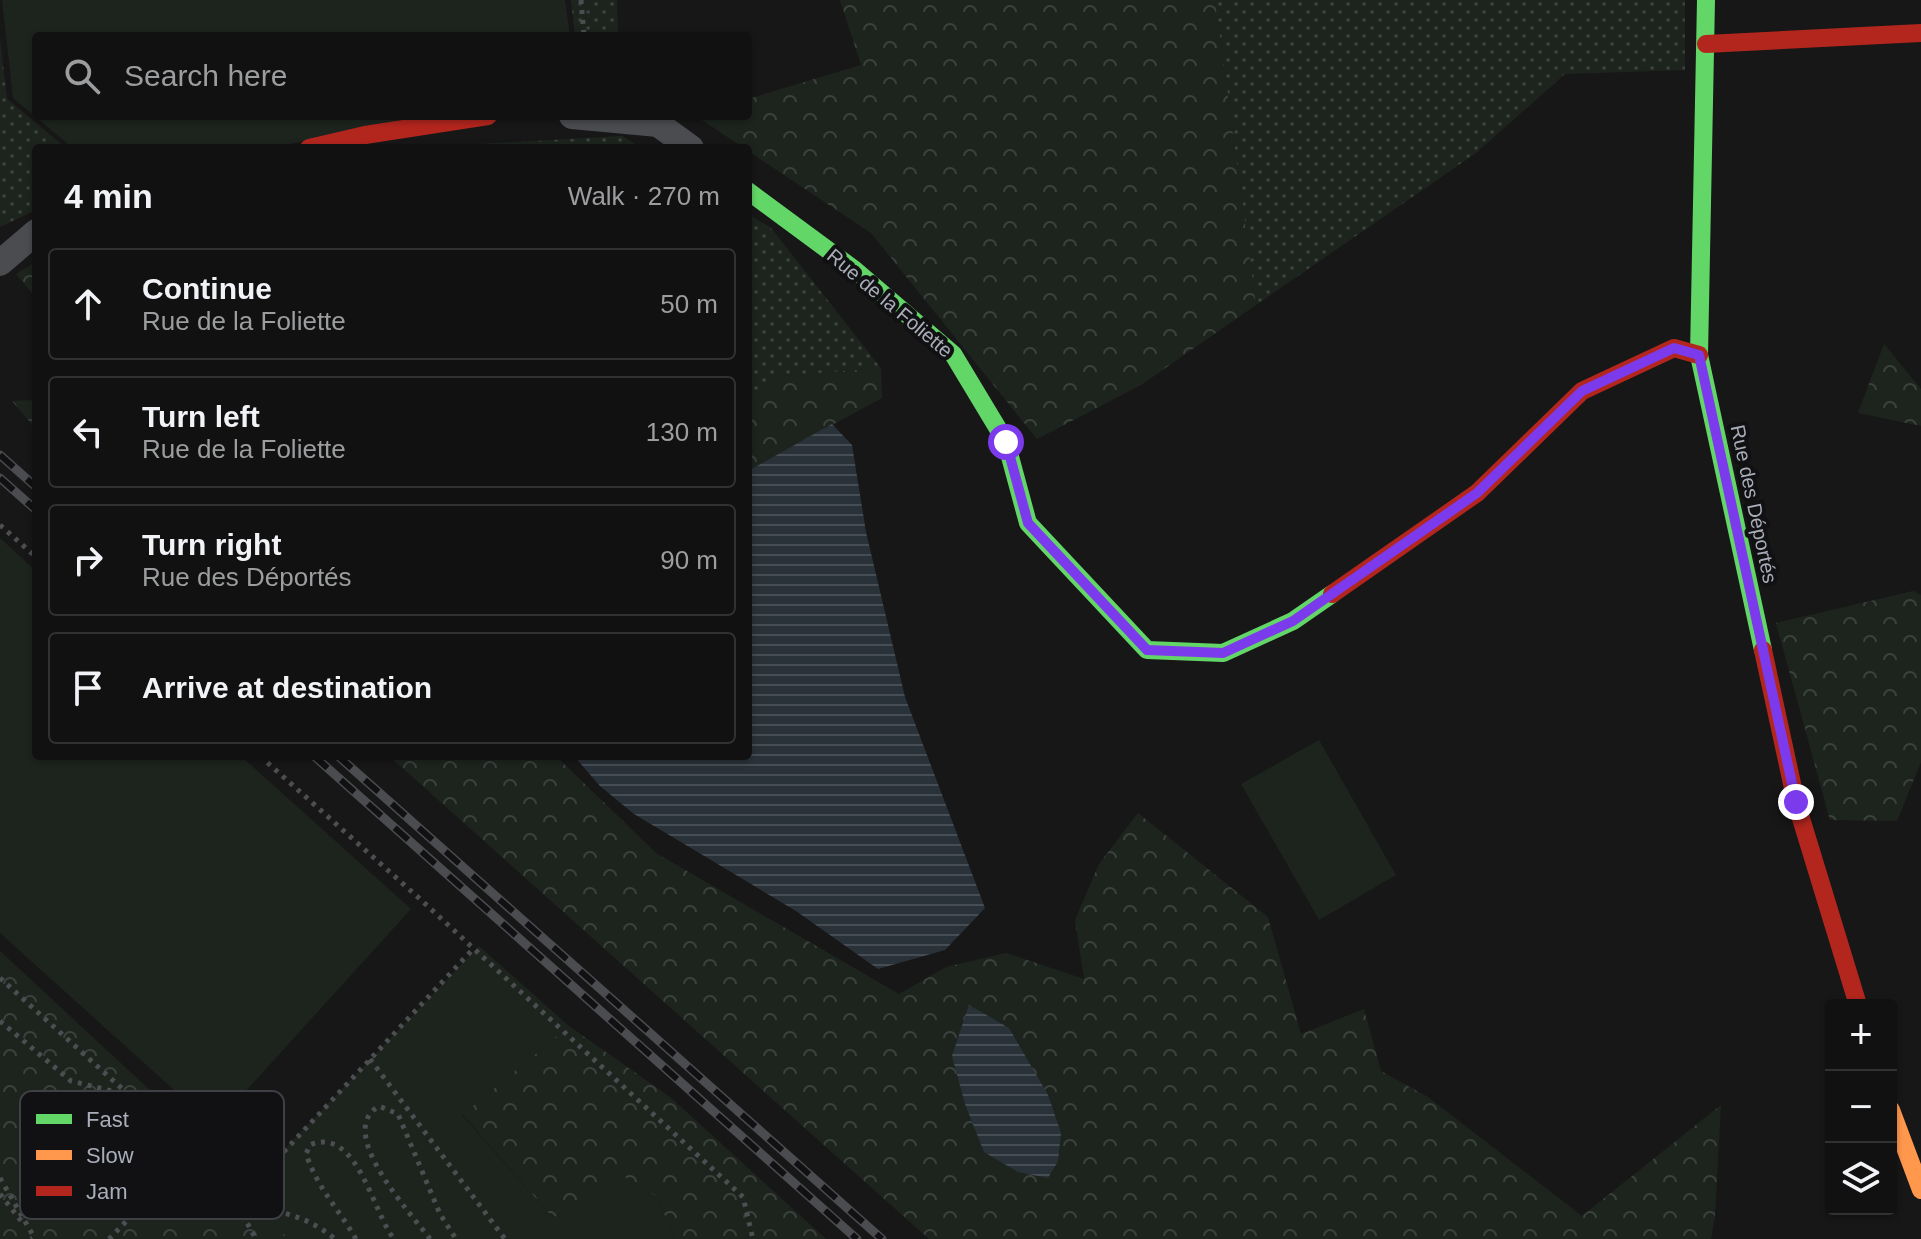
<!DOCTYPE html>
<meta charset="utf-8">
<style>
:root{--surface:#111;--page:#1e1f1f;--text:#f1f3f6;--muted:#9c9d9f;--line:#303131}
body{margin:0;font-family:Arial,sans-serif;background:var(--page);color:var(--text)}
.controls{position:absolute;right:24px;bottom:24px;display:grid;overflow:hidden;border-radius:8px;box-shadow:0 2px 6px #0004}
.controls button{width:72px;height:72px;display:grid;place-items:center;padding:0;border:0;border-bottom:2px solid var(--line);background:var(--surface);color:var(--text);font:40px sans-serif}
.stop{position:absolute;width:24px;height:24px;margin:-18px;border:6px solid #7c3aed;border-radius:50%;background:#fff}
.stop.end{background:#7c3aed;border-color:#fff;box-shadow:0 2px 8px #0008}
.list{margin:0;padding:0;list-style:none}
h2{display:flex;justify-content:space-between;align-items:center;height:104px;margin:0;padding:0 32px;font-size:34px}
h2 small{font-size:26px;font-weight:400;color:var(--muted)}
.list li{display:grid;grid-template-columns:52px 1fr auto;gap:24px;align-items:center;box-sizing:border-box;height:112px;margin:0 16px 16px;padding:0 16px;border:2px solid var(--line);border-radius:8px}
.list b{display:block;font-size:30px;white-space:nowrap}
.list p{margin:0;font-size:26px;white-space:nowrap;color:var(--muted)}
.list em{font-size:26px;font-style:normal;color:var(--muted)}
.icon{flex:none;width:44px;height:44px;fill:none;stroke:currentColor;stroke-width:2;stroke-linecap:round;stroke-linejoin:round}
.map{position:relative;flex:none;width:1921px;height:1239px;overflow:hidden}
.search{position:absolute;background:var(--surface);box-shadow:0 2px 6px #0004;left:32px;top:32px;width:720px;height:88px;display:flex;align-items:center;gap:20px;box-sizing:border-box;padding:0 28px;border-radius:8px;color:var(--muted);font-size:30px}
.panel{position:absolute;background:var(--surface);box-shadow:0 2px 6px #0004;left:32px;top:144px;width:720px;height:616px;border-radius:8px}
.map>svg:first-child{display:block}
</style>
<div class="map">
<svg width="1921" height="1239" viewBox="0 0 1921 1239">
<defs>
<pattern id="grass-dots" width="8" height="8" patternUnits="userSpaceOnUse" patternTransform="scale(2)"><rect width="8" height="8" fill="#1d241e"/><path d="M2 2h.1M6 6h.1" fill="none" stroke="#3b413d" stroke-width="1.8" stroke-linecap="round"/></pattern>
<pattern id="forest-crowns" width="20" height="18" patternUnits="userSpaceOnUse" patternTransform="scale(2)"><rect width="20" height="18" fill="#1d241e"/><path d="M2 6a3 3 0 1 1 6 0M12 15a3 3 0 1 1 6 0" fill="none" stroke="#3b413d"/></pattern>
<pattern id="water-rules" width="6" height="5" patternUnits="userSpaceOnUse" patternTransform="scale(2)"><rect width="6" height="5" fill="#2a3239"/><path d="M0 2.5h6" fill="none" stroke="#464d54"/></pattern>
</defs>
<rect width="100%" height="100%" fill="#171717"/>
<path fill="url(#grass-dots)" d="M 571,0 L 617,0 L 618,36 L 575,36 Z
M 1215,0 L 1685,0 L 1685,70 L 1565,74 L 1476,153 L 1256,305 Z
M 0,39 L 7,99 L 66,148 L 36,148 L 36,210 L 0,227 Z
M 622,136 L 642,148 L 422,148 L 428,147 Z
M 748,214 L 771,228 L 881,368 L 782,376 L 748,395 Z"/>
<path fill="url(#forest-crowns)" d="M 840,0 L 1215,0 L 1256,305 L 1141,385 L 1037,439 L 871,233 L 748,151 L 748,148 L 744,148 L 696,116 L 748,116 L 748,99 L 861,65 Z
M 36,262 L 36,298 L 16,274 Z
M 1884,344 L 1921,389 L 1921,426 L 1858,413 Z
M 881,368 L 882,398 L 748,471 L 748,395 L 782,376 Z
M 36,400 L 36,429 L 12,401 Z
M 1913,591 L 1921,595 L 1921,762 L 1897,821 L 1830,820 L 1776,623 Z
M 389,756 L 556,756 L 656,853 L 899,994 L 946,967 L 1006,953 L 1084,979 L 1075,920 L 1099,864 L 1138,813 L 1268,917 L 1301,1034 L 1364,1009 L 1381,1071 L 1428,1097 L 1582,1216 L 1721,1105 L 1715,1216 L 1711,1239 L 929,1239 Z
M 0,951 L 224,1159 L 288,1239 L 0,1239 Z
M 569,1026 L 670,1097 L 826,1239 L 675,1239 L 656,1196 L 553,1218 L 462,1114 Z"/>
<path fill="#1d241e" d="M 2,0 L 565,0 L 570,36 L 36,36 L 36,116 L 455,116 L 265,148 L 73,148 L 13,98 Z
M 0,538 L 36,571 L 36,756 L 241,756 L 411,909 L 214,1126 L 0,933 Z
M 1319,740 L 1396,875 L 1319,920 L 1241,784 Z
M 479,946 L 569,1026 L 462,1115 L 553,1218 L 620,1174 L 656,1196 L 675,1239 L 288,1239 L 247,1188 Z"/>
<path fill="url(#water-rules)" d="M 832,424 L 852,445 L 866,532 L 905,697 L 985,908 L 945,950 L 878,969 L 796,911 L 634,814 L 600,786 L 574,756 L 748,756 L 748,471 Z
M 969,1005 L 1009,1028 L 1048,1095 L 1061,1133 L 1058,1161 L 1048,1178 L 1018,1172 L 984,1152 L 965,1104 L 952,1056 Z"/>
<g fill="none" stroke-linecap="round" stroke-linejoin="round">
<path stroke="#4d4e52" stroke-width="5" stroke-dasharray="4 6" stroke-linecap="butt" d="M 581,0 L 584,36
M 0,525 L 36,557
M 260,756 L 420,899 L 743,1197 L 753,1239
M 0,978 L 193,1153 L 236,1203 L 256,1239
M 0,1021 L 71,1081 L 128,1095
M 370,1059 L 505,1239
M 0,1178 L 34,1237 L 31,1239
M 0,1194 L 22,1222
M 236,1203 L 474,948
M 237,1203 C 276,1212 302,1212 335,1239
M 109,1239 L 193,1153
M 356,1239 C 338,1208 318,1189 306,1154 L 310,1145 C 357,1125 373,1213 394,1239
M 430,1239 C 411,1213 334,1132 379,1106 L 398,1114 L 440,1214 L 456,1239"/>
<path stroke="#4b4c50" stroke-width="26" d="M 572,116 L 658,124 L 691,148
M 0,263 L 36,232"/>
<path stroke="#63d668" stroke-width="18" d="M 1706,0 L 1699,355 L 1763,650
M 748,191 L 855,270 L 953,354 L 1006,442 L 1028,523 L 1147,650 L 1223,653 L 1293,621 L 1332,594"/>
<path stroke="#ff974d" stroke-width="18" d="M 1891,1110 L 1921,1190"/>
<path stroke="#b3261e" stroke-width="18" d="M 1706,44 L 1921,33
M 309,148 L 365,135 L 488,116
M 1332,594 L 1477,493 L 1582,391 L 1674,348 L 1699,355
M 1763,650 L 1796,802 L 1858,1005"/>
<defs>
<path id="rail" d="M 0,455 L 36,487
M 0,478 L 36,510
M 314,756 L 857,1239
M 338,756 L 882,1239"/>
</defs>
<use href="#rail" stroke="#4b4c4f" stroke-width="9"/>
<use href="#rail" stroke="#111113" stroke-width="6" stroke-dasharray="18" stroke-linecap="butt"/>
</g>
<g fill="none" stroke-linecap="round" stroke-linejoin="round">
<path stroke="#7c3aed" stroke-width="10" d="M 1006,442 L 1028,523 L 1147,650 L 1223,653 L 1293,621 L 1477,493 L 1582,391 L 1674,348 L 1699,355 L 1796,802"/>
</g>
<g text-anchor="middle" stroke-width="8" stroke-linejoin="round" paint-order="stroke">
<g font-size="20" fill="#a8adb8" stroke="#111113">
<text transform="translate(890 303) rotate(40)" y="7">Rue de la Foliette</text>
<text transform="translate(1754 504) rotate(78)" y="7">Rue des Déportés</text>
</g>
</g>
<rect x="20" y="1091" width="264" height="128" rx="12" fill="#111113" stroke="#3e4045" stroke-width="2"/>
<rect x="36" y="1114" width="36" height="10" fill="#63d668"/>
<rect x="36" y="1150" width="36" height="10" fill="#ff974d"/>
<rect x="36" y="1186" width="36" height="10" fill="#b3261e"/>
<g font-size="22" fill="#a8adb8">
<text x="86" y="1127">Fast</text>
<text x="86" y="1163">Slow</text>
<text x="86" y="1199">Jam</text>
</g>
</svg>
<div class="controls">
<button>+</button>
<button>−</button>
<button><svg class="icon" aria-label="layers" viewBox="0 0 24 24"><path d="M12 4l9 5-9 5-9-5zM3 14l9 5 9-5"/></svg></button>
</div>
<div class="stop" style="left:1006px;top:442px"></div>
<div class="stop end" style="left:1796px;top:802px"></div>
<div class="search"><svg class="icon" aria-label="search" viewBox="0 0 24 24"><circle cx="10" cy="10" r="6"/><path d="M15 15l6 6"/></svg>Search here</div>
<section class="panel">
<h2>4 min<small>Walk · 270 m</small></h2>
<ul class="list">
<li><svg class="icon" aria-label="ahead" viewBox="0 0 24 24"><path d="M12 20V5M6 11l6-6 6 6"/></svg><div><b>Continue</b><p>Rue de la Foliette</p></div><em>50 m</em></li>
<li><svg class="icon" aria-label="left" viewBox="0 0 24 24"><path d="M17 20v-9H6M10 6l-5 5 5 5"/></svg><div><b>Turn left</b><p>Rue de la Foliette</p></div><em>130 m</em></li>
<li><svg class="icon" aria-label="right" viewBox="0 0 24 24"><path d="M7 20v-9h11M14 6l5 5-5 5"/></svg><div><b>Turn right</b><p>Rue des Déportés</p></div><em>90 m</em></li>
<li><svg class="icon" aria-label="arrive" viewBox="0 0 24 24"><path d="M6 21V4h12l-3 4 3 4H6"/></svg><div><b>Arrive at destination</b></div></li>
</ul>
</section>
</div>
